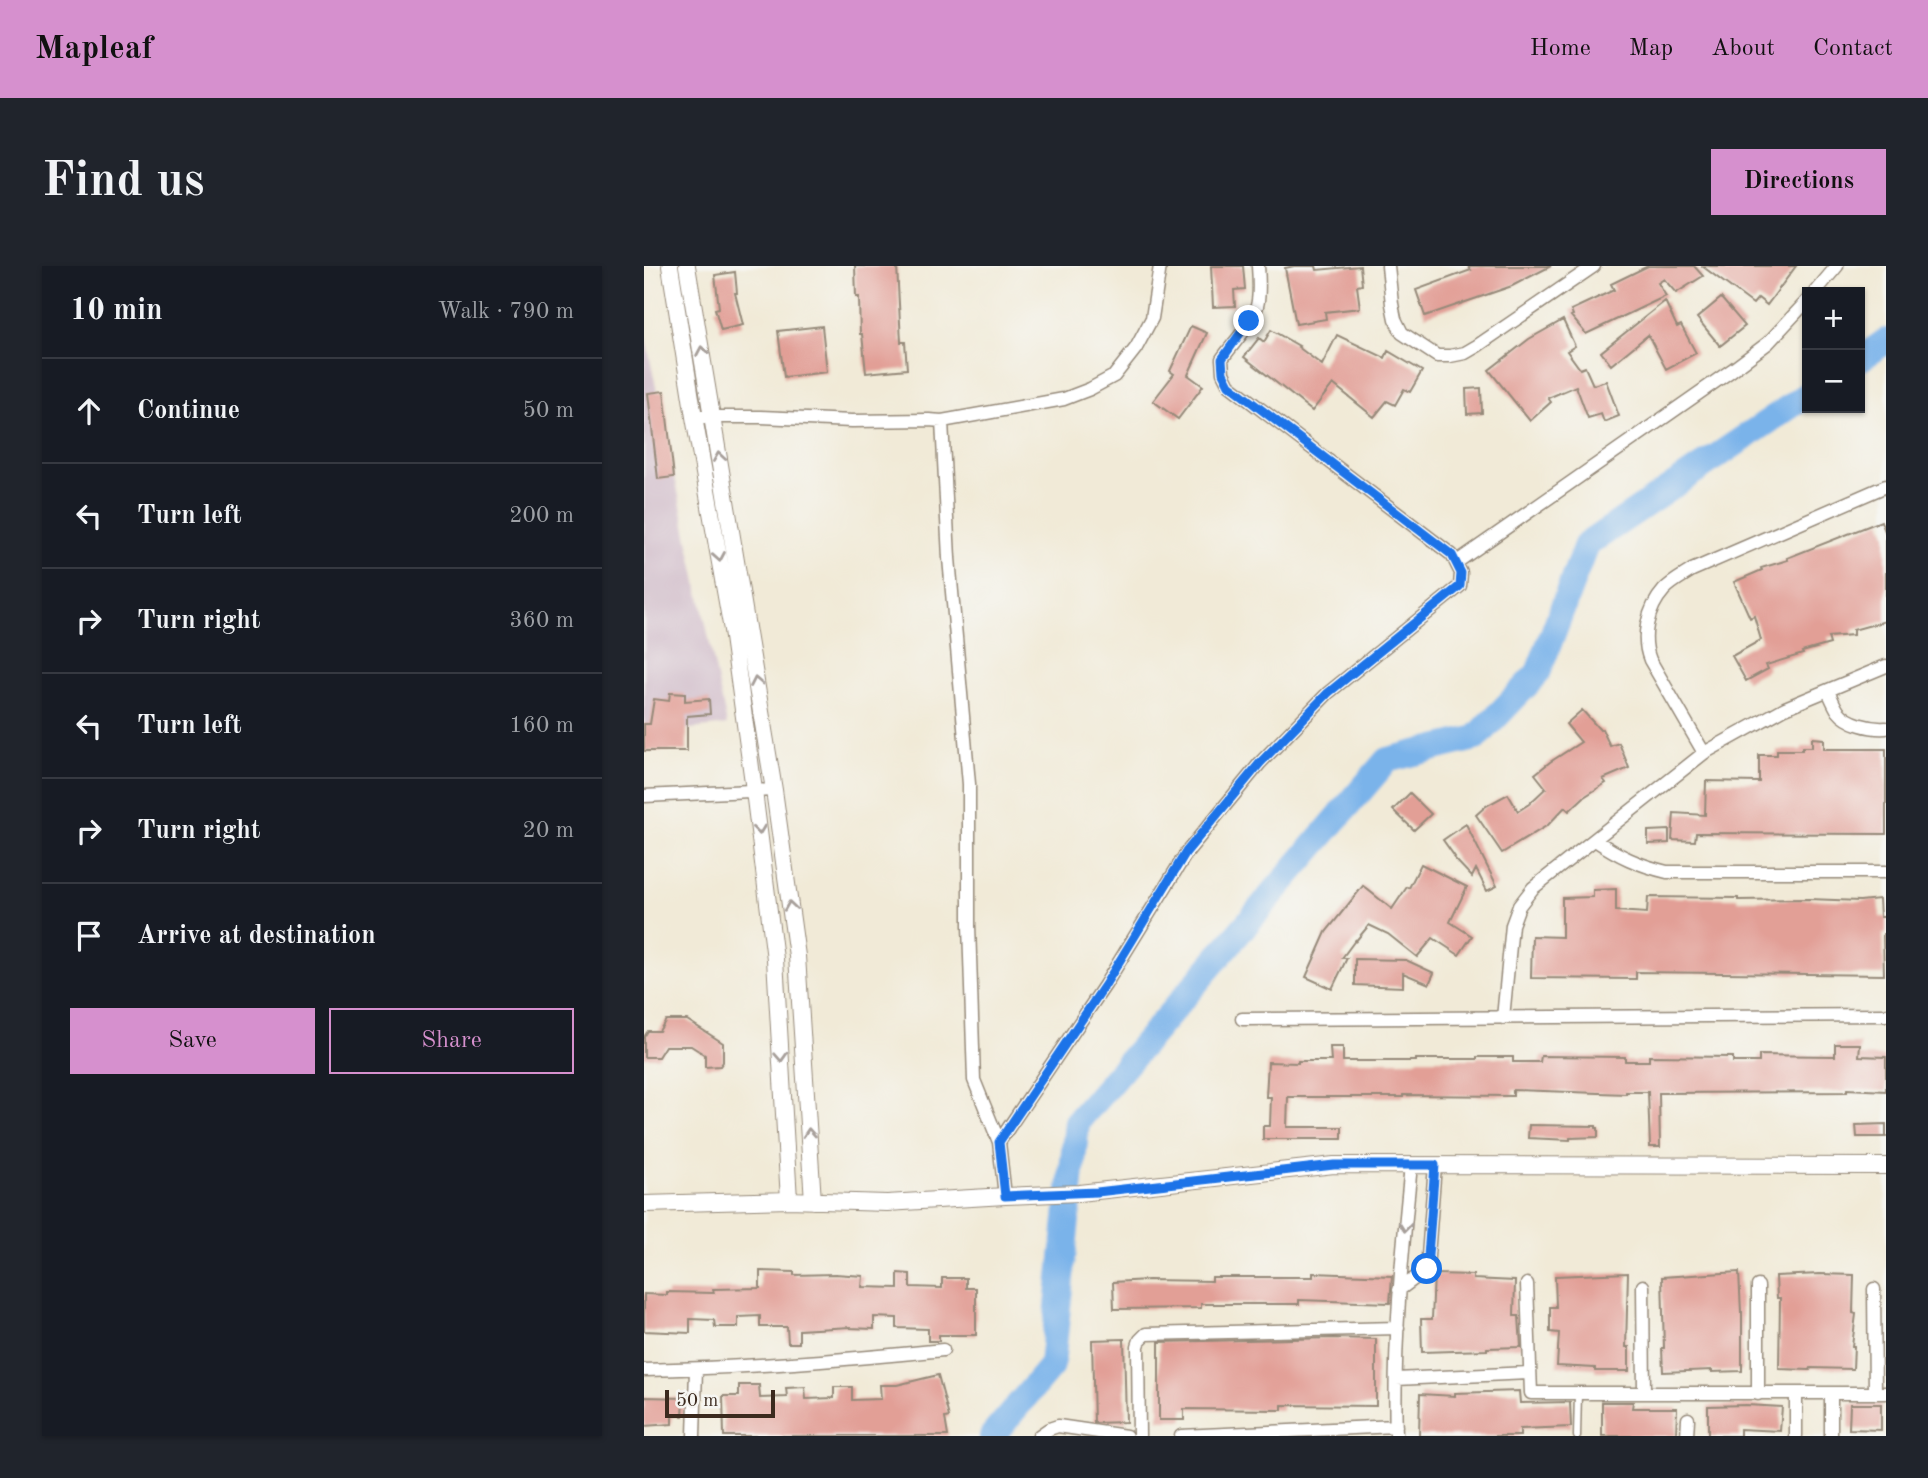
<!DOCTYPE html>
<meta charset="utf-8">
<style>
:root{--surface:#171b24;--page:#20242c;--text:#f1f3f6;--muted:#9ea1a6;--line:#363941;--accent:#d690ce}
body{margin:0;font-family:"Old Standard TT",serif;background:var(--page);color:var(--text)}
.controls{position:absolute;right:21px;top:21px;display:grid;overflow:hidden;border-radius:0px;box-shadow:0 2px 5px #0004}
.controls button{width:63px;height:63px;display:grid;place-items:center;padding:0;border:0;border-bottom:2px solid var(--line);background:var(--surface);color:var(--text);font:35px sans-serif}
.scale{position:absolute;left:21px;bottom:18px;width:110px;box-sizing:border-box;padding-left:7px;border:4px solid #3b2a1e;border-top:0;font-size:19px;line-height:24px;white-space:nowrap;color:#3b2a1e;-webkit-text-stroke:5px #f6f6f2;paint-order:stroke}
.stop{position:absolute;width:21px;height:21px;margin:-16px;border:5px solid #1a73e8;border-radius:50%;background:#fff}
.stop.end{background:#1a73e8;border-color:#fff;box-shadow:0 2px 7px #0008}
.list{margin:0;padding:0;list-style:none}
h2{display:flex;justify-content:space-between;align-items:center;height:91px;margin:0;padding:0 28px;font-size:30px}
h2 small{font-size:23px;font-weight:400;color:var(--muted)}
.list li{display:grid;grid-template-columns:46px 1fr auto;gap:21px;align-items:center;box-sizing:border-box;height:105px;padding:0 28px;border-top:2px solid var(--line)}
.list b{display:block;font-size:26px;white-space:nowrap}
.list em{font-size:23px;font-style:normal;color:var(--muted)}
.actions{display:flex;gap:14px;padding:21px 28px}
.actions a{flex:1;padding:16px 0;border:2px solid var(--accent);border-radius:0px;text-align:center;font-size:24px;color:var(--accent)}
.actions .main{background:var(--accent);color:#111}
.icon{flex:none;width:38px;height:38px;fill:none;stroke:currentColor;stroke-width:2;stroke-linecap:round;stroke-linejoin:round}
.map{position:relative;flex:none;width:1242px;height:1170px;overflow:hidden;border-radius:0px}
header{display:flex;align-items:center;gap:42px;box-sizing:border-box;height:98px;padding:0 35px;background:var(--accent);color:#111}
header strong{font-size:33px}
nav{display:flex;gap:38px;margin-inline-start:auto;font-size:24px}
.intro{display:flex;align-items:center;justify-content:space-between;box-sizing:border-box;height:168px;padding:0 42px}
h1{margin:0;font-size:49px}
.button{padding:18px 32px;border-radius:0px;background:var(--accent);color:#111;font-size:24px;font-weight:700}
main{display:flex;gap:42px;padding:0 42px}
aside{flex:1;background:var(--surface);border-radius:0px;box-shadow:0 2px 5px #0004}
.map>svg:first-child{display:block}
</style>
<header>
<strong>Mapleaf</strong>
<nav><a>Home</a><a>Map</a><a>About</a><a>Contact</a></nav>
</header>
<div class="intro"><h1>Find us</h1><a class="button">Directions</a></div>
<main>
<aside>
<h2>10 min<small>Walk · 790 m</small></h2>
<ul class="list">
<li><svg class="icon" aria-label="ahead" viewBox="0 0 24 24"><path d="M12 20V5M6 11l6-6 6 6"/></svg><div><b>Continue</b></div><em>50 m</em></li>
<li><svg class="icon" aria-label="left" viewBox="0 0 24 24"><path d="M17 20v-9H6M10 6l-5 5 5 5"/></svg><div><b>Turn left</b></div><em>200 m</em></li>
<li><svg class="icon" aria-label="right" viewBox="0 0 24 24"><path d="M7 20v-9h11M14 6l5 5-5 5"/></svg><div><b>Turn right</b></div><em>360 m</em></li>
<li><svg class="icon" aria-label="left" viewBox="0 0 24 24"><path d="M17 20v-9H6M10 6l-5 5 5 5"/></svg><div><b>Turn left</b></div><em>160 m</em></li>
<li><svg class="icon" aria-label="right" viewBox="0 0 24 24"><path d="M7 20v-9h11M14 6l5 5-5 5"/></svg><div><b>Turn right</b></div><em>20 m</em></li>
<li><svg class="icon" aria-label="arrive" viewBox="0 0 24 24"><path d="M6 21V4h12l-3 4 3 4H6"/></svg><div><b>Arrive at destination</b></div></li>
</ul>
<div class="actions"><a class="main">Save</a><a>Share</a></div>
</aside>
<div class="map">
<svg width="1242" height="1170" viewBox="0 0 1242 1170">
<rect width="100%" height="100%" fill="#f6f6f2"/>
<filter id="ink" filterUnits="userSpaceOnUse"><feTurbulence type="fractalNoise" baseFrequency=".0143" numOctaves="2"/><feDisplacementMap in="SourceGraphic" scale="14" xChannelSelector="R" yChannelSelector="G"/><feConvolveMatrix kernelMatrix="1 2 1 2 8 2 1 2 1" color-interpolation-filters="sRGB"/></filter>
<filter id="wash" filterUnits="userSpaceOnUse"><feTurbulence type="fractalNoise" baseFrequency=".00686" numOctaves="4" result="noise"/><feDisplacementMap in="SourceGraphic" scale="28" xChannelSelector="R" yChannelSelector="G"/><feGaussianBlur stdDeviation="1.57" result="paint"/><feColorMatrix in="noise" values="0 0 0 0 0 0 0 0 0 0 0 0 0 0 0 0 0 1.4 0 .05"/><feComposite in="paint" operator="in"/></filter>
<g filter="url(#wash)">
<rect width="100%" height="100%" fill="#f1ead7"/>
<path fill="#d1bdca" d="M 0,64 L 83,459 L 0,468 Z"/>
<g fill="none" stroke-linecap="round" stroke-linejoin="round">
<path stroke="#7ab3ea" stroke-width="26" d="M 1216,93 L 1242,75
M 348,1170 L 408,1099 L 433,856 L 743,494 L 832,472 L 894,407 L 942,279 L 1163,129"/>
</g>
<g id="blocks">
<path fill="#e29f96" d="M 211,0 L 253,0 L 257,76 L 261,76 L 263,103 L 222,107 L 218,68 L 216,68 L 215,31 L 212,31 Z
M 567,0 L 599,0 L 601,23 L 590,24 L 591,40 L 569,41 Z
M 650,0 L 672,0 L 673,4 L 716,0 L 718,19 L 713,20 L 716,42 L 681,46 L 682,53 L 652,58 L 641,2 Z
M 824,0 L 907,0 L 868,20 L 781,50 L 772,24 L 827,4 Z
M 1004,0 L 1050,0 L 1059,10 L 1032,27 L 1020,13 L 1014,17 L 1022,30 L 942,68 L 927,50 L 929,49 L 927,44 L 970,24 L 967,18 Z
M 1058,0 L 1152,0 L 1123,39 L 1114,32 L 1109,38 Z
M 91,6 L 93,27 L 91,27 L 99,59 L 77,64 L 71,43 L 75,42 L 71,9 Z
M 1077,32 L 1101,60 L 1076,80 L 1053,52 Z
M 1021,35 L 1033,61 L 1037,59 L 1052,87 L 1022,103 L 1004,69 L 967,99 L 957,86 Z
M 919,54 L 931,80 L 923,85 L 936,103 L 941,101 L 949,119 L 962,115 L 975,150 L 960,156 L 957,148 L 944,152 L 932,120 L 904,132 L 907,136 L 886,155 L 845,104 L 885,73 Z
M 178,60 L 183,106 L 140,111 L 134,65 Z
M 547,60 L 563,67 L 544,109 L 559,120 L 534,153 L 509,135 L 530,108 L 526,105 Z
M 627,64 L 655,80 L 654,81 L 678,99 L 693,69 L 741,92 L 744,85 L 778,105 L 766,126 L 760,123 L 751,139 L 743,135 L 730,151 L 689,118 L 668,145 L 600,91 L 615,72 L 620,76 Z
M 837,122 L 838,147 L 823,148 L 822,123 Z
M 20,125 L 30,211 L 14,213 L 4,127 Z
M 1237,255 L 1242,268 L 1242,355 L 1209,364 L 1209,369 L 1184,371 L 1186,378 L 1158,386 L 1159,388 L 1122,399 L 1124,403 L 1102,415 L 1088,390 L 1117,374 L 1110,350 L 1106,352 L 1090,316 L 1118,304 L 1117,302 L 1144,294 L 1143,292 Z
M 26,427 L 41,428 L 41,435 L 65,433 L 66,448 L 43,450 L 43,485 L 0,485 L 0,458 L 6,458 L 10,433 L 25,435 Z
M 938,444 L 956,464 L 958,463 L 966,480 L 975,477 L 985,502 L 959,513 L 962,517 L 940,531 L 925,545 L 921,541 L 904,559 L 858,587 L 832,549 L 842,540 L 864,528 L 874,545 L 885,538 L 902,522 L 891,508 L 906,496 L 937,476 L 922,458 Z
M 1168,472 L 1180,473 L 1180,483 L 1242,483 L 1242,568 L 1052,567 L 1051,575 L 1028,574 L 1030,547 L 1061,549 L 1062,515 L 1115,516 L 1115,489 L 1133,489 L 1133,484 L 1158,484 L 1158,481 L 1168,481 Z
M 766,527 L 787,548 L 770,564 L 749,544 Z
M 822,558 L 853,620 L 843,625 L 832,603 L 828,611 L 810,592 L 811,591 L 799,574 Z
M 1025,564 L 1025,577 L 1004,578 L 1004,565 Z
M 777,598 L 823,621 L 806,656 L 828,670 L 815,689 L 789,672 L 773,691 L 744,668 L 725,659 L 711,676 L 712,673 L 698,692 L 703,692 L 688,723 L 662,711 L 682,666 L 719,620 L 748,643 L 763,621 L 765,622 Z
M 972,623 L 972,645 L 1003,647 L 1004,631 L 1094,632 L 1094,634 L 1165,633 L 1216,635 L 1235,633 L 1236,651 L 1242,651 L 1242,668 L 1239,668 L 1240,709 L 992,706 L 992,713 L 887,712 L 888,670 L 918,671 L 918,632 L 949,631 L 949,624 Z
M 711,693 L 762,694 L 790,707 L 785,718 L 759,707 L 759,721 L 711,719 Z
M 22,754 L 43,754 L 79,777 L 79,796 L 76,800 L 61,801 L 61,789 L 47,780 L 21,780 L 14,791 L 0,791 L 0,771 L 4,765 L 15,765 Z
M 1191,778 L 1216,778 L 1215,790 L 1242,791 L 1242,825 L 1203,823 L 1203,826 L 1015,827 L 1016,881 L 1006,881 L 1004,826 L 982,826 L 982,828 L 869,824 L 869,830 L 759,829 L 759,831 L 644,831 L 643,861 L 698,861 L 698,873 L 619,873 L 619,860 L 626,860 L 627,831 L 622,831 L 624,796 L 654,797 L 654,795 L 687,795 L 686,781 L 699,781 L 699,795 L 772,795 L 772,793 L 833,793 L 833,791 L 869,791 L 869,796 L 896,796 L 897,790 L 981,791 L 981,795 L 1005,795 L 1005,790 L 1089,791 L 1089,796 L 1115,796 L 1115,789 L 1191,790 Z
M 1242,858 L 1242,871 L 1213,871 L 1212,859 Z
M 885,859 L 952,860 L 952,862 L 954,862 L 954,871 L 926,872 L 926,874 L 884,872 Z
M 116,1005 L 150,1006 L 150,1009 L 191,1008 L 219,1010 L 218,1021 L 254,1022 L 254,1007 L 266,1008 L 266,1021 L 298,1022 L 298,1012 L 322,1012 L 322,1022 L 332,1022 L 332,1069 L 295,1069 L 295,1075 L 284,1075 L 284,1063 L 253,1062 L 253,1052 L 230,1051 L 230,1063 L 206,1062 L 206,1061 L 155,1064 L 155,1077 L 144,1077 L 143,1061 L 116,1061 L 116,1050 L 94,1051 L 94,1061 L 71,1061 L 70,1054 L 46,1053 L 46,1067 L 0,1065 L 0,1028 L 23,1029 L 23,1026 L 70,1027 L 69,1023 L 116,1022 Z
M 1095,1006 L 1097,1046 L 1098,1046 L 1098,1105 L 1068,1106 L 1068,1104 L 1019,1106 L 1018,1082 L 1020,1082 L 1018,1011 Z
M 669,1007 L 748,1010 L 746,1037 L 655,1034 L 655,1038 L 557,1038 L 557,1042 L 470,1043 L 469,1016 L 504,1014 L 568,1015 L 568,1011 L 669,1011 Z
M 984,1007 L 982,1081 L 985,1081 L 985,1105 L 951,1105 L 951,1102 L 913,1100 L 915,1067 L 906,1066 L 906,1041 L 912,1041 L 911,1010 Z
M 790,1008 L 829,1009 L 829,1013 L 871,1015 L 870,1050 L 875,1050 L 877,1081 L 843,1082 L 843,1084 L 778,1086 L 777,1053 L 788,1053 Z
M 1176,1008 L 1210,1009 L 1209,1047 L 1212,1048 L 1208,1080 L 1210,1080 L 1209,1103 L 1167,1102 L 1166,1104 L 1135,1103 L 1136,1032 L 1133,1032 L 1132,1010 Z
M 689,1072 L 732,1073 L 732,1140 L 638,1139 L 638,1144 L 540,1143 L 540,1154 L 515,1154 L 515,1076 Z
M 480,1073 L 482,1156 L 450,1157 L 448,1074 Z
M 294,1109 L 305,1151 L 301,1152 L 304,1170 L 80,1170 L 79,1130 L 95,1130 L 95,1119 L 115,1119 L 116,1132 L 143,1131 L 142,1122 L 161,1121 L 162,1133 L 190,1132 L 190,1121 L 208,1121 L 208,1134 L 237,1133 L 236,1119 L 253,1119 Z
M 875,1125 L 876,1137 L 926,1136 L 927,1161 L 876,1163 L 876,1170 L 775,1170 L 776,1128 L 811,1130 L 811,1127 Z
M 0,1131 L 40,1132 L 39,1150 L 28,1150 L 28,1158 L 0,1160 Z
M 958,1136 L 989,1136 L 988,1142 L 1033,1142 L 1032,1170 L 958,1170 Z
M 1206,1138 L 1237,1138 L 1237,1164 L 1205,1163 Z
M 1102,1139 L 1138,1141 L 1136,1165 L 1096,1163 L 1096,1170 L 1064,1170 L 1064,1140 Z"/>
</g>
</g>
<g filter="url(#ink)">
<use href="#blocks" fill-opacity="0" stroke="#968a7a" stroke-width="2"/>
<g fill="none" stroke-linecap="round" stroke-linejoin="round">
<defs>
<path id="service" d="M 933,1170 L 934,1127"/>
<path id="minor" d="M 744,0 L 748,38 L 751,53 L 758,67 L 793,90 L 806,90 L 821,87 L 833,80 L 950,0
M 1171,26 L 1193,0
M 50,151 L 117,151 L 208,155 L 285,154 L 298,155 L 420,133 L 446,123 L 470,110 L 492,82 L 508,52 L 516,0
M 298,155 L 305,292 L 325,518 L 325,659 L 330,814 L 355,876
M 813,296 L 1088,104 L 1124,77 L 1163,35
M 1184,425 C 1187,431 1190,439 1194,445 C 1204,458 1227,463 1242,462
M 1060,487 L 1006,394 C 997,372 1003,343 1020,324 C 1027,316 1039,310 1048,304 L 1242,220
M 0,530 L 130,524
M 951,574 C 975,590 994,599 1023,606 L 1242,606
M 859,752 L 868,659 L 875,640 L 889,622 L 1060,487 L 1141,442 L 1242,400
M 598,753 L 1242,749
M 361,930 L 355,876 L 461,719 L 543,586 L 616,497 L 684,427 L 816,320 L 817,307 L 808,289 L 585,119 L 579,107 L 578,93 C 589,77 607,60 613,40 C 616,28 615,13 614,0
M 883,1018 L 887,1127 L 1242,1127
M 999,1020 L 1000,1127
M 1114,1020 L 1114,1128
M 1230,1023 L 1231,1127
M 755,1024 L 783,1003 L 791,899
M 0,1104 C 100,1102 200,1094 299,1084
M 752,1113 L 885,1107
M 1152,1128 L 1152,1170
M 50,1170 L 52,1103
M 395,1170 L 405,1163 L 414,1160 L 482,1170
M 495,1170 L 494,1080 L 496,1074 L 502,1068 L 754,1062
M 537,1170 L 752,1160
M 752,1170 C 749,1079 758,989 767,899
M 1043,1170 L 1044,1153
M 1187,1170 L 1187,1127"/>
<path id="tertiary" d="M 26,0 L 50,151 L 88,364 L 108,509 L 131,693 L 145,934
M 43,0 L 130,524 L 153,690 L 169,935
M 0,938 L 145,934 L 243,937 L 361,930 L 435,927 L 690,899 L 1242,900"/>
</defs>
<use href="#service" stroke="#968a7a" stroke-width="9"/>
<use href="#minor" stroke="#968a7a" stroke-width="15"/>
<use href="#tertiary" stroke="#968a7a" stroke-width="18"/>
<use href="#service" stroke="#fff" stroke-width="6"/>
<use href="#minor" stroke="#fff" stroke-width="12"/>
<use href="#tertiary" stroke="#fff" stroke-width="16"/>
</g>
<defs><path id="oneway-chevron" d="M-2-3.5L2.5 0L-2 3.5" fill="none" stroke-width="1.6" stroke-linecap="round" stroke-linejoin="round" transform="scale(1.75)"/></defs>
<g stroke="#a79f9a">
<use href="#oneway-chevron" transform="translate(58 85) rotate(-100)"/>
<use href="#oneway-chevron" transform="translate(75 191) rotate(-99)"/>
<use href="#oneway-chevron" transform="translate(75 291) rotate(80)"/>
<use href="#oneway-chevron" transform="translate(112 416) rotate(-101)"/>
<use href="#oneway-chevron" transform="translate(115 564) rotate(83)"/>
<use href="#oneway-chevron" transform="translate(146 640) rotate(-98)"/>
<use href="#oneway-chevron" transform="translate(137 791) rotate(87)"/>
<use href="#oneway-chevron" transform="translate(165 867) rotate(-94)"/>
<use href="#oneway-chevron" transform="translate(761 961) rotate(96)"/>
</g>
</g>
<g fill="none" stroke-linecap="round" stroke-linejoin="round" filter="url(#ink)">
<path stroke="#1a73e8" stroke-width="9" d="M 605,55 L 578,93 L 579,107 L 585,119 L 808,289 L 817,307 L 816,320 L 684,427 L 616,497 L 542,586 L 461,719 L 355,876 L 361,930 L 453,926 L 690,899 L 791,899 L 783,1003"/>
</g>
</svg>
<div class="controls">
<button>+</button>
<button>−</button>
</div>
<div class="scale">50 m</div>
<div class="stop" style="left:783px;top:1003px"></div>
<div class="stop end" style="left:605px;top:55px"></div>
</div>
</main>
